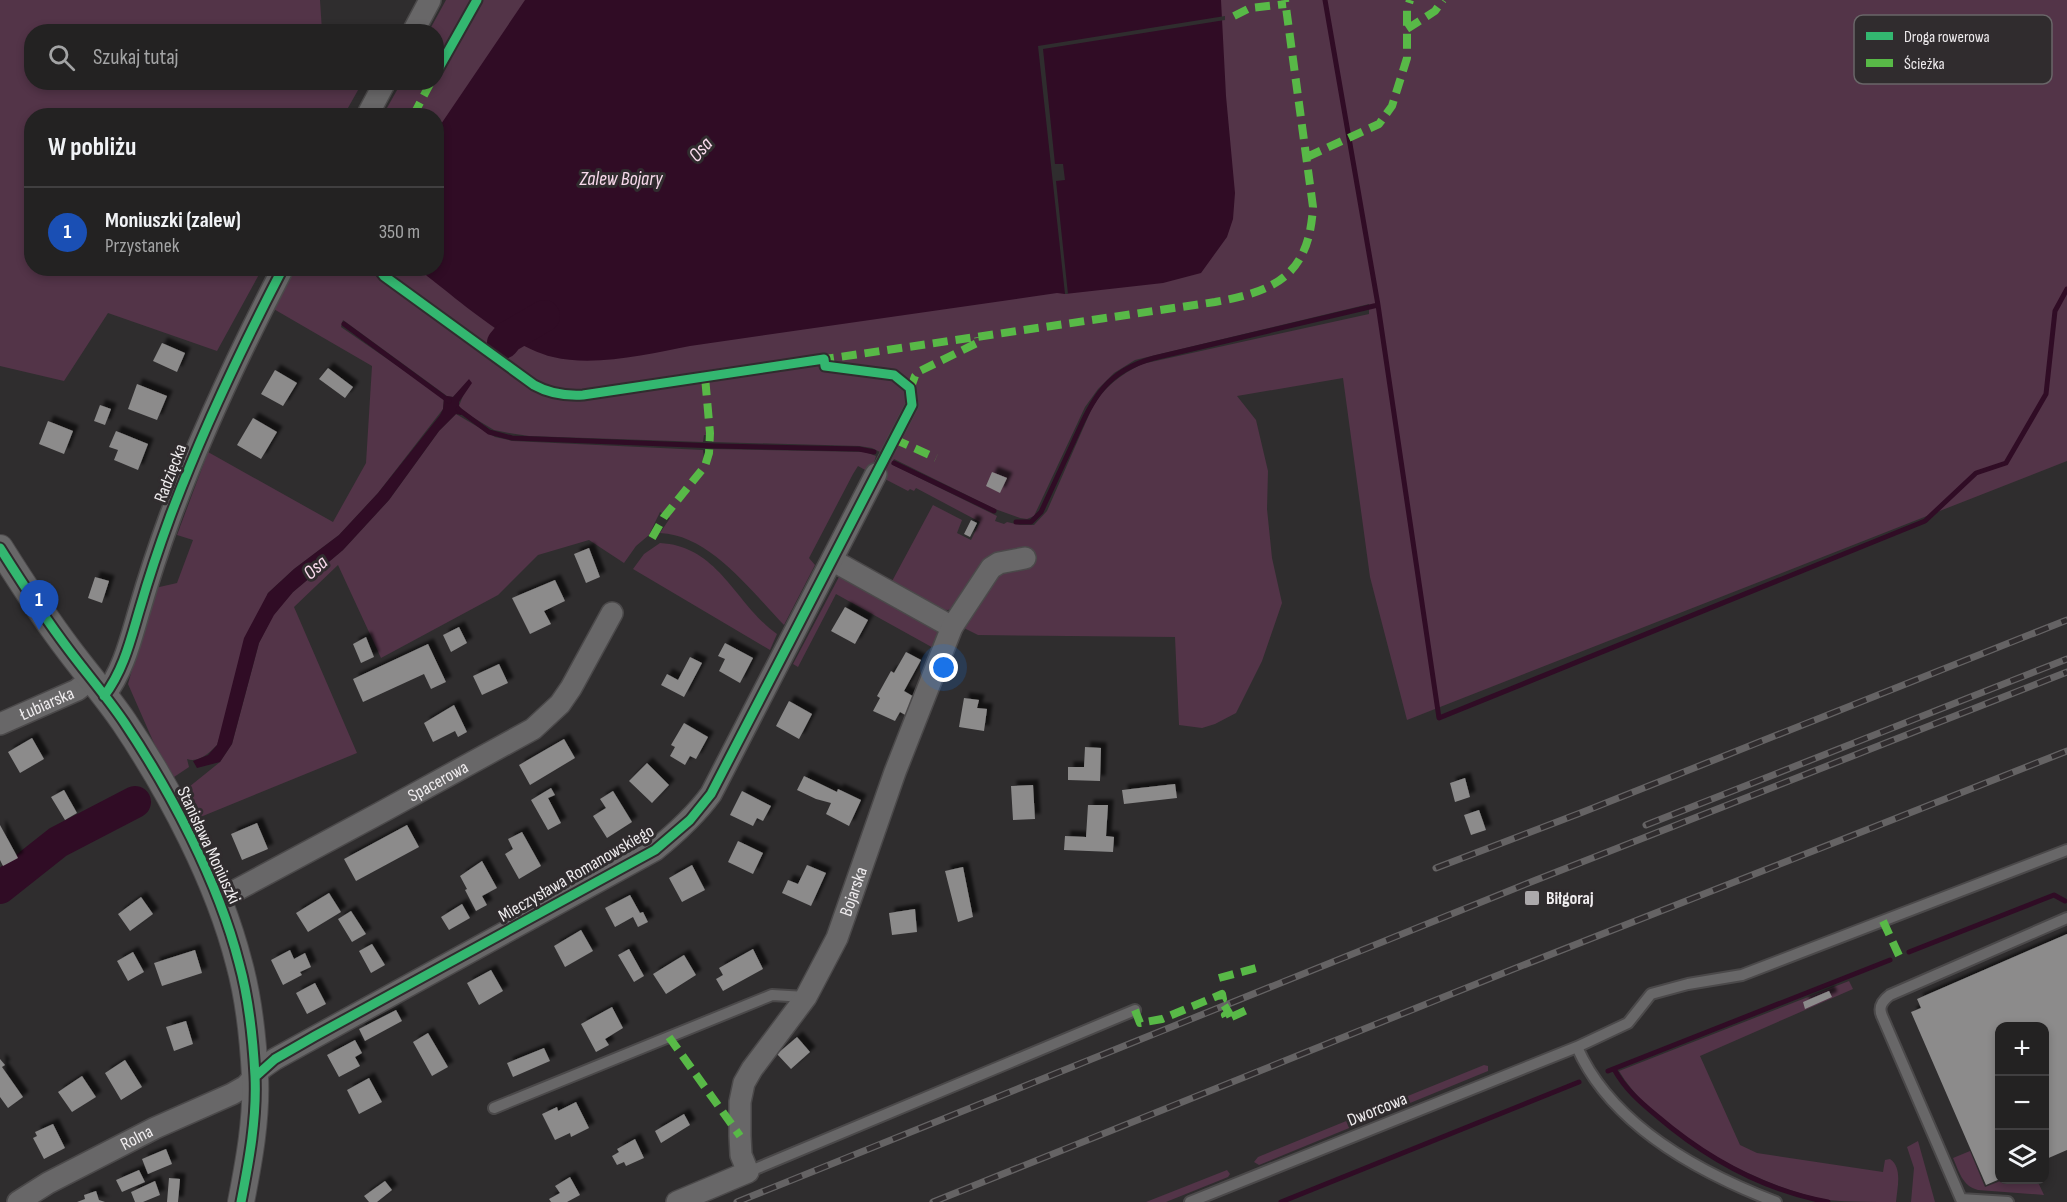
<!DOCTYPE html>
<html lang="pl">
<meta charset="utf-8">
<style>
:root{--surface:#232222;--page:#2b2a2a;--text:#f1f3f6;--muted:#a3a4a5;--line:#403f40;--accent:#8bbbb9}
body{margin:0;font-family:"Sofia Sans Condensed",sans-serif;background:var(--page);color:var(--text)}
.controls{position:absolute;right:18px;bottom:18px;display:grid;overflow:hidden;border-radius:12px;box-shadow:0 3px 9px #0003}
.controls button{width:54px;height:54px;display:grid;place-items:center;padding:0;border:0;border-bottom:2px solid var(--line);background:var(--surface);color:var(--text);font:30px sans-serif}
.you{position:absolute;left:944px;top:668px;width:21px;height:21px;margin:-15px;border:4px solid #fff;border-radius:50%;background:#1a73e8;box-shadow:0 0 0 9px #1a73e833}
.badge{display:grid;place-items:center;width:39px;height:39px;border-radius:50%;background:var(--accent);color:#fff;font-size:20px;font-weight:700}
.pin{position:absolute;translate:-50% -50px;filter:drop-shadow(0 2px 3px #0008)}
.pin::after{content:'';position:absolute;top:32px;width:21px;height:18px;background:inherit;clip-path:polygon(0 0,100% 0,50% 100%)}
.list{margin:0;padding:0;list-style:none}
h2{display:flex;justify-content:space-between;align-items:center;height:78px;margin:0;padding:0 24px;font-size:26px}
h2 small{font-size:20px;font-weight:400;color:var(--muted)}
.list li{display:grid;grid-template-columns:39px 1fr auto;gap:18px;align-items:center;box-sizing:border-box;height:90px;padding:0 24px;border-top:2px solid var(--line)}
.list b{display:block;font-size:22px;white-space:nowrap}
.list p{margin:0;font-size:20px;white-space:nowrap;color:var(--muted)}
.list em{font-size:20px;font-style:normal;color:var(--muted)}
.icon{flex:none;width:33px;height:33px;fill:none;stroke:currentColor;stroke-width:2;stroke-linecap:round;stroke-linejoin:round}
.map{position:relative;flex:none;width:2067px;height:1202px;overflow:hidden}
.search{position:absolute;background:var(--surface);box-shadow:0 3px 9px #0003;left:24px;top:24px;width:420px;height:66px;display:flex;align-items:center;gap:15px;box-sizing:border-box;padding:0 21px;border-radius:24px;color:var(--muted);font-size:22px}
.panel{position:absolute;background:var(--surface);box-shadow:0 3px 9px #0003;left:24px;top:108px;width:420px;height:168px;border-radius:24px}
.map>svg:first-child{display:block}
</style>
<div class="map">
<svg width="2067" height="1202" viewBox="0 0 2067 1202">
<defs>
<filter id="shadow"><feDropShadow dx="5.5" dy="-5.5" stdDeviation="1.5" flood-color="#0009"/></filter>
</defs>
<rect width="100%" height="100%" fill="#2f2d2e"/>
<path fill="#533448" fill-rule="evenodd" d="M 0,0 L 320,0 L 322,31 L 32,32 L 32,82 L 362,83 L 344,115 L 32,116 L 32,268 L 262,269 L 217,351 L 108,313 L 64,381 L 0,366 Z
M 446,0 L 2067,0 L 2067,461 L 1407,720 L 1370,577 L 1343,378 L 1237,396 L 1256,420 L 1268,471 L 1267,509 L 1272,558 L 1282,603 L 1262,661 L 1236,713 L 1215,724 L 1202,728 L 1179,725 L 1175,637 L 978,635 L 960,626 L 981,591 L 1020,554 L 960,605 L 948,610 L 927,609 L 890,585 L 933,505 L 962,520 L 957,533 L 971,540 L 980,522 L 916,488 L 914,491 L 910,489 L 908,491 L 883,478 L 885,469 L 890,457 L 872,448 L 859,446 L 712,442 L 712,436 L 704,435 L 703,442 L 529,436 L 509,433 L 494,430 L 464,412 L 459,406 L 469,380 L 453,397 L 447,396 L 343,320 L 341,327 L 444,398 L 443,409 L 378,493 L 339,535 L 294,569 L 268,593 L 217,745 C 209,753 199,763 187,759 L 189,767 L 174,777 L 157,750 L 128,684 L 155,588 L 177,583 L 193,540 L 177,535 L 208,452 L 333,522 L 366,463 L 372,366 L 272,308 L 292,269 L 320,269 L 323,274 L 334,268 L 436,268 L 436,116 L 383,115 L 401,83 L 436,82 L 436,32 L 429,31 ZM 1369,304 L 1369,314 L 1142,364 C 1120,375 1104,387 1092,408 L 1047,511 L 1034,525 L 1020,525 L 1007,522 L 1004,524 L 995,521 L 997,516 L 891,464 L 894,459 L 995,509 L 1020,518 L 1027,519 L 1034,516 L 1085,407 L 1098,389 L 1114,373 L 1135,360 Z
M 456,414 L 495,437 L 513,441 L 703,450 L 704,460 L 709,461 L 713,449 L 865,452 L 876,456 L 874,463 L 867,471 L 858,466 L 853,474 L 809,558 L 815,565 L 784,625 C 751,591 710,535 660,533 L 670,518 L 660,512 L 649,535 L 636,546 L 624,563 L 589,540 L 538,555 L 498,595 L 381,658 L 338,565 L 294,607 L 357,753 L 198,818 L 184,791 L 220,762 L 232,744 L 259,643 L 273,615 L 293,592 L 343,550 L 389,500 L 439,431 Z
M 660,543 C 719,546 735,604 777,634 L 770,650 L 633,569 L 644,554 Z
M 840,575 L 930,623 L 942,634 L 937,650 L 836,594 L 798,667 L 793,664 Z
M 1849,981 L 1853,989 L 1700,1056 L 1740,1145 L 1757,1153 L 1883,1172 L 1885,1160 L 1890,1159 C 1903,1168 1897,1188 1896,1202 C 1873,1202 1849,1202 1827,1200 C 1759,1187 1655,1132 1619,1071 Z
M 1484,1065 L 1488,1066 L 1488,1071 L 1259,1165 L 1254,1162 L 1258,1157 Z
M 1918,1141 L 1935,1202 L 1911,1202 L 1914,1168 L 1907,1147 Z
M 1970,1151 L 1985,1187 L 2003,1180 L 2037,1180 L 2044,1195 L 1978,1190 C 1962,1186 1959,1171 1953,1158 Z
M 1227,1170 L 1230,1174 L 1228,1177 L 1166,1202 L 1146,1202 Z"/>
<path fill="#300c25" d="M 525,0 L 1221,0 L 1226,96 L 1235,193 L 1233,219 L 1227,237 L 1201,273 L 1163,283 L 1065,294 L 1057,293 L 690,346 C 650,354 594,367 553,357 C 510,347 454,296 418,269 L 436,268 L 437,130 Z
M 469,379 L 472,383 L 459,402 L 459,406 L 464,412 L 461,415 L 456,414 L 439,431 L 389,500 L 343,550 L 293,592 L 274,615 L 259,643 L 232,744 L 220,762 L 197,768 L 193,761 L 208,755 L 217,745 L 244,638 L 268,593 L 294,569 L 339,535 L 378,493 L 440,415 L 443,409 L 444,398 L 447,396 L 453,397 Z"/>
<path fill="#2f2d2e" d="M 1225,16 L 1225,20 L 1043,49 L 1055,164 L 1063,164 L 1065,180 L 1056,181 L 1068,294 L 1065,294 L 1038,46 Z"/>
<g fill="none" stroke-linecap="round" stroke-linejoin="round">
<path stroke="#300c25" stroke-width="5" d="M 1325,0 L 1378,305 L 1439,718 L 1925,521 L 1976,473 L 2006,463 L 2046,394 L 2055,311 L 2067,289
M 344,324 L 449,401
M 458,409 L 489,432 L 512,438 L 717,446 L 859,449 L 874,452
M 894,463 L 994,511
M 1016,522 L 1031,522 L 1041,512 C 1051,490 1062,467 1072,445 C 1092,401 1103,372 1154,358 L 1378,305
M 1909,952 L 2054,895 L 2065,901
M 1614,1069 C 1625,1089 1640,1102 1657,1116 C 1706,1158 1764,1190 1828,1202
M 1608,1071 L 1890,960
M 1281,1202 L 1579,1082"/>
<path stroke="#300c25" stroke-width="32" d="M 503,343 L 508,337 L 544,316
M 0,888 L 58,842 L 135,802"/>
</g>
<path fill="#8c8b8b" filter="url(#shadow)" d="M 162,343 L 185,353 L 177,372 L 153,361 Z
M 328,368 L 353,387 L 345,398 L 319,379 Z
M 275,370 L 297,383 L 283,406 L 261,394 Z
M 137,384 L 167,396 L 157,420 L 128,409 Z
M 100,405 L 111,409 L 105,425 L 94,421 Z
M 253,418 L 277,432 L 261,459 L 237,445 Z
M 48,421 L 73,431 L 64,454 L 39,444 Z
M 116,431 L 148,444 L 138,470 L 114,460 L 118,450 L 109,447 Z
M 992,472 L 1007,478 L 1000,493 L 986,486 Z
M 971,520 L 977,523 L 970,537 L 964,534 Z
M 589,548 L 600,577 L 586,583 L 574,554 Z
M 95,577 L 109,581 L 102,603 L 88,598 Z
M 555,580 L 565,601 L 544,611 L 551,624 L 530,634 L 512,598 Z
M 845,607 L 868,620 L 855,644 L 831,631 Z
M 459,627 L 467,643 L 451,652 L 443,635 Z
M 366,637 L 374,657 L 361,663 L 353,644 Z
M 725,643 L 753,658 L 740,683 L 719,671 L 725,659 L 718,656 Z
M 428,644 L 446,682 L 431,689 L 424,674 L 363,702 L 353,679 Z
M 906,652 L 921,660 L 904,691 L 916,698 L 907,716 L 900,712 L 895,721 L 873,711 L 880,698 L 877,696 L 891,671 L 894,673 Z
M 690,657 L 702,663 L 684,697 L 661,685 L 667,674 L 678,680 Z
M 499,664 L 508,683 L 482,695 L 473,676 Z
M 964,698 L 979,700 L 977,708 L 987,709 L 984,731 L 959,727 Z
M 789,701 L 812,714 L 799,739 L 776,726 Z
M 454,705 L 467,732 L 458,737 L 455,731 L 433,742 L 424,723 Z
M 684,723 L 708,737 L 696,759 L 690,756 L 685,765 L 670,756 L 675,747 L 671,745 Z
M 32,738 L 44,759 L 20,773 L 8,752 Z
M 564,739 L 575,758 L 530,785 L 519,765 Z
M 1085,747 L 1101,748 L 1100,781 L 1068,780 L 1068,767 L 1084,767 Z
M 647,763 L 669,785 L 652,803 L 629,781 Z
M 804,776 L 837,792 L 838,789 L 861,800 L 849,826 L 826,814 L 831,803 L 816,799 L 797,790 Z
M 1465,778 L 1470,797 L 1455,802 L 1450,783 Z
M 1175,784 L 1177,798 L 1124,804 L 1122,790 Z
M 1033,785 L 1035,819 L 1013,820 L 1011,786 Z
M 551,788 L 555,795 L 548,798 L 561,823 L 548,830 L 531,800 Z
M 64,790 L 77,813 L 65,820 L 51,797 Z
M 613,791 L 632,822 L 607,838 L 593,816 L 606,808 L 600,799 Z
M 742,791 L 771,806 L 763,821 L 757,818 L 753,826 L 730,815 Z
M 1088,805 L 1108,805 L 1106,836 L 1114,837 L 1113,852 L 1064,850 L 1065,836 L 1086,837 Z
M 1479,810 L 1486,830 L 1471,835 L 1464,815 Z
M 257,823 L 268,849 L 242,860 L 231,834 Z
M 0,825 L 18,858 L 3,866 L 0,860 Z
M 407,825 L 419,847 L 356,881 L 344,859 Z
M 522,832 L 541,866 L 519,879 L 505,854 L 513,849 L 508,839 Z
M 738,841 L 763,853 L 753,874 L 728,862 Z
M 482,861 L 497,888 L 482,896 L 487,905 L 476,911 L 465,890 L 467,889 L 460,876 Z
M 692,865 L 705,890 L 682,902 L 669,878 Z
M 807,865 L 826,873 L 811,906 L 782,893 L 788,880 L 798,884 Z
M 963,867 L 973,917 L 958,922 L 945,871 Z
M 329,893 L 341,912 L 308,932 L 296,913 Z
M 630,895 L 640,913 L 643,912 L 648,922 L 638,927 L 633,917 L 615,927 L 605,908 Z
M 141,897 L 153,914 L 130,931 L 118,914 Z
M 462,904 L 470,918 L 449,930 L 441,917 Z
M 915,909 L 917,932 L 892,935 L 889,913 Z
M 351,911 L 366,934 L 352,942 L 338,919 Z
M 581,930 L 593,951 L 565,967 L 554,946 Z
M 2067,934 L 2067,1150 L 2044,1160 L 2044,1026 L 2000,1026 L 2000,1179 L 1986,1185 L 1911,1012 L 1921,1008 L 1917,999 Z
M 372,944 L 385,965 L 371,973 L 359,951 Z
M 629,949 L 644,976 L 634,982 L 618,955 Z
M 753,949 L 763,969 L 723,991 L 716,979 L 723,975 L 719,968 Z
M 195,950 L 202,973 L 162,986 L 154,963 Z
M 290,950 L 294,959 L 305,953 L 311,967 L 300,972 L 302,975 L 283,985 L 271,960 Z
M 133,952 L 144,972 L 128,981 L 117,961 Z
M 684,955 L 696,975 L 666,994 L 653,974 Z
M 491,970 L 503,991 L 479,1005 L 467,983 Z
M 315,983 L 326,1004 L 307,1014 L 296,993 Z
M 1829,991 L 1832,997 L 1805,1009 L 1803,1002 Z
M 612,1007 L 623,1028 L 605,1039 L 609,1045 L 596,1052 L 581,1024 Z
M 396,1010 L 402,1021 L 365,1041 L 359,1029 Z
M 186,1021 L 193,1044 L 174,1051 L 166,1027 Z
M 428,1033 L 448,1067 L 432,1076 L 413,1042 Z
M 797,1037 L 810,1052 L 791,1069 L 777,1054 Z
M 355,1040 L 362,1053 L 355,1057 L 360,1066 L 339,1077 L 327,1055 Z
M 544,1048 L 550,1061 L 513,1077 L 507,1063 Z
M 0,1059 L 5,1065 L 2,1067 L 23,1097 L 8,1108 L 0,1097 Z
M 125,1060 L 142,1087 L 121,1100 L 105,1073 Z
M 82,1076 L 96,1097 L 72,1112 L 58,1092 Z
M 369,1078 L 382,1102 L 359,1114 L 347,1090 Z
M 576,1102 L 589,1128 L 571,1137 L 570,1133 L 555,1140 L 542,1114 L 557,1107 L 558,1111 Z
M 684,1114 L 690,1125 L 661,1143 L 655,1131 Z
M 53,1124 L 65,1148 L 44,1159 L 33,1138 L 37,1136 L 35,1132 Z
M 635,1139 L 644,1158 L 626,1166 L 624,1162 L 617,1165 L 612,1156 L 619,1152 L 617,1149 Z
M 166,1149 L 172,1164 L 148,1174 L 142,1159 Z
M 139,1170 L 145,1182 L 122,1192 L 116,1180 Z
M 570,1177 L 580,1195 L 567,1202 L 551,1202 L 549,1199 L 560,1193 L 555,1186 Z
M 169,1178 L 180,1179 L 178,1202 L 167,1202 Z
M 155,1181 L 160,1195 L 143,1202 L 135,1202 L 131,1192 Z
M 385,1181 L 392,1190 L 377,1202 L 369,1202 L 364,1196 Z
M 96,1191 L 99,1200 L 105,1202 L 77,1202 L 85,1199 L 84,1195 Z"/>
<g fill="none" stroke-linecap="round" stroke-linejoin="round">
<defs>
<path id="service" d="M 876,474 L 912,405
M 1577,1047 C 1611,1125 1700,1173 1776,1202
M 494,1108 L 772,995 L 806,997
M 748,1172 L 1135,1010
M 1190,1202 L 1577,1047 L 1628,1023 L 1651,994 L 1688,984 L 1742,975 L 2067,850
M 2008,1202 L 1961,1199 L 1882,1016 C 1878,1007 1882,1001 1890,995 L 2067,918"/>
<g id="minor">
<path d="M 413,32 L 430,0"/>
<path d="M 367,116 L 385,82"/>
<path d="M 832,560 L 952,627"/>
<path d="M 104,696 C 124,670 131,638 140,608 C 149,577 159,547 170,517 C 202,431 241,349 283,268"/>
<path id="s1" d="M 0,724 L 77,690 L 91,679"/>
<path id="s2" d="M 218,900 L 380,813 L 533,729 L 560,704 L 571,688 L 612,613"/>
<path id="s3" d="M 18,1202 L 48,1183 L 155,1128 L 232,1094 L 246,1086 L 262,1068 L 275,1059 L 655,850 C 676,833 695,816 711,794 L 876,474"/>
<path id="s4" d="M 677,1202 L 748,1172 L 741,1155 L 740,1136 L 740,1102 L 744,1083 L 752,1069 L 806,997 L 837,938 L 895,772 L 952,627 L 991,568 L 999,563 L 1025,558"/>
</g>
<path id="tertiary" d="M 0,548 C 22,583 44,617 69,650 C 87,674 107,697 124,722 C 171,792 218,881 239,963 C 249,999 253,1038 255,1076 C 257,1118 249,1161 241,1202"/>
</defs>
<use href="#service" stroke="#4b494a" stroke-width="14"/>
<use href="#minor" stroke="#4b494a" stroke-width="24"/>
<use href="#tertiary" stroke="#4b494a" stroke-width="28"/>
<use href="#service" stroke="#686768" stroke-width="10"/>
<use href="#minor" stroke="#686768" stroke-width="21"/>
<use href="#tertiary" stroke="#686768" stroke-width="26"/>
<defs>
<path id="rail" d="M 1646,825 L 2067,659
M 1436,868 L 1583,812 L 2067,620
M 737,1202 L 1536,880 L 2067,672
M 933,1202 L 1511,970 L 2067,751"/>
</defs>
<use href="#rail" stroke="#656364" stroke-width="7"/>
<use href="#rail" stroke="#302c2e" stroke-width="4.5" stroke-dasharray="14" stroke-linecap="butt"/>
<path stroke="#58b947" stroke-width="8" stroke-dasharray="15 8" stroke-linecap="butt" d="M 1234,16 L 1250,8 L 1286,4
M 1407,29 L 1435,11 L 1443,0
M 413,116 L 431,82
M 1307,157 L 1379,124 L 1392,106 L 1407,58 L 1407,10 L 1410,0
M 819,360 L 1215,302 C 1276,291 1309,275 1313,207 L 1285,0
M 910,390 L 915,376 L 920,371 L 979,342 L 978,337
M 894,439 L 936,458
M 652,538 L 664,517 L 705,466 L 709,453 L 710,433 L 705,377
M 1883,921 L 1902,962
M 1219,978 L 1260,967
M 1135,1010 L 1140,1023 L 1162,1019 L 1222,994 L 1223,999 L 1221,1000 L 1229,1013 L 1225,1015 L 1227,1019 L 1247,1010
M 669,1037 L 740,1136"/>
<defs>
<path id="cycleway" d="M 436,73 L 477,0
M 0,548 C 22,583 44,617 69,650 C 87,674 107,697 124,722 C 171,792 218,881 239,963 C 249,999 253,1038 255,1076 C 257,1118 249,1161 241,1202
M 104,696 C 124,670 131,638 140,608 C 149,577 159,547 170,517 C 202,431 241,349 283,268
M 255,1077 L 275,1059 L 315,1036 L 655,850 L 690,820 L 711,794 L 912,405 L 910,388 L 894,375 L 825,366 L 824,359 L 583,395 C 565,396 550,394 534,385 L 384,276 L 378,268"/>
</defs>
<use href="#cycleway" stroke="#302c2e" stroke-width="13"/>
<use href="#cycleway" stroke="#33b770" stroke-width="9"/>
</g>
<rect fill="#aca9ab" stroke="#302c2e" stroke-width="2" x="1524" y="890" width="16" height="16" rx="3"/>
<g text-anchor="middle" stroke-width="6" stroke-linejoin="round" paint-order="stroke">
<g font-size="18" fill="#efecee" stroke="#302c2e">
<text transform="translate(170 473) rotate(-69)" y="6">Radzięcka</text>
<text dy="6" stroke="none"><textPath href="#s1" startOffset="51">Łubiarska</textPath></text>
<text dy="6" stroke="none"><textPath href="#s2" startOffset="250">Spacerowa</textPath></text>
<text transform="translate(209 845) rotate(65)" y="6">Stanisława Moniuszki</text>
<text transform="translate(576 873) rotate(-30)" y="6">Mieczysława Romanowskiego</text>
<text dy="6" stroke="none"><textPath href="#s4" startOffset="390">Bojarska</textPath></text>
<text transform="translate(1377 1109) rotate(-22)" y="6">Dworcowa</text>
<text dy="6" stroke="none"><textPath href="#s3" startOffset="135">Rolna</textPath></text>
</g>
<g font-size="18" font-weight="bold" fill="#efecee" stroke="#302c2e" text-anchor="start">
<text x="1546" y="904">Biłgoraj</text>
</g>
<g font-size="20" font-style="italic" fill="#f9daec" stroke="#302c2e">
<text transform="translate(700 149) rotate(-48)" y="7">Osa</text>
<text x="621" y="185">Zalew Bojary</text>
<text transform="translate(315 567) rotate(-41)" y="7">Osa</text>
</g>
</g>
<rect x="1854" y="15" width="198" height="69" rx="9" fill="#302c2e" stroke="#696668" stroke-width="1.5"/>
<rect x="1866" y="32" width="27" height="8" fill="#33b770"/>
<rect x="1866" y="59" width="27" height="8" fill="#58b947"/>
<g font-size="16" fill="#efecee">
<text x="1904" y="42">Droga rowerowa</text>
<text x="1904" y="69">Ścieżka</text>
</g>
</svg>
<div class="controls">
<button>+</button>
<button>−</button>
<button><svg class="icon" aria-label="layers" viewBox="0 0 24 24"><path d="M12 4l9 5-9 5-9-5zM3 14l9 5 9-5"/></svg></button>
</div>
<div class="you"></div>
<div class="pin badge" style="left:39px;top:630px;background:#1a4fb4">1</div>
<div class="search"><svg class="icon" aria-label="search" viewBox="0 0 24 24"><circle cx="10" cy="10" r="6"/><path d="M15 15l6 6"/></svg>Szukaj tutaj</div>
<section class="panel">
<h2>W pobliżu<small></small></h2>
<ul class="list">
<li><span class="badge" style="background:#1a4fb4">1</span><div><b>Moniuszki (zalew)</b><p>Przystanek</p></div><em>350 m</em></li>
</ul>
</section>
</div>
